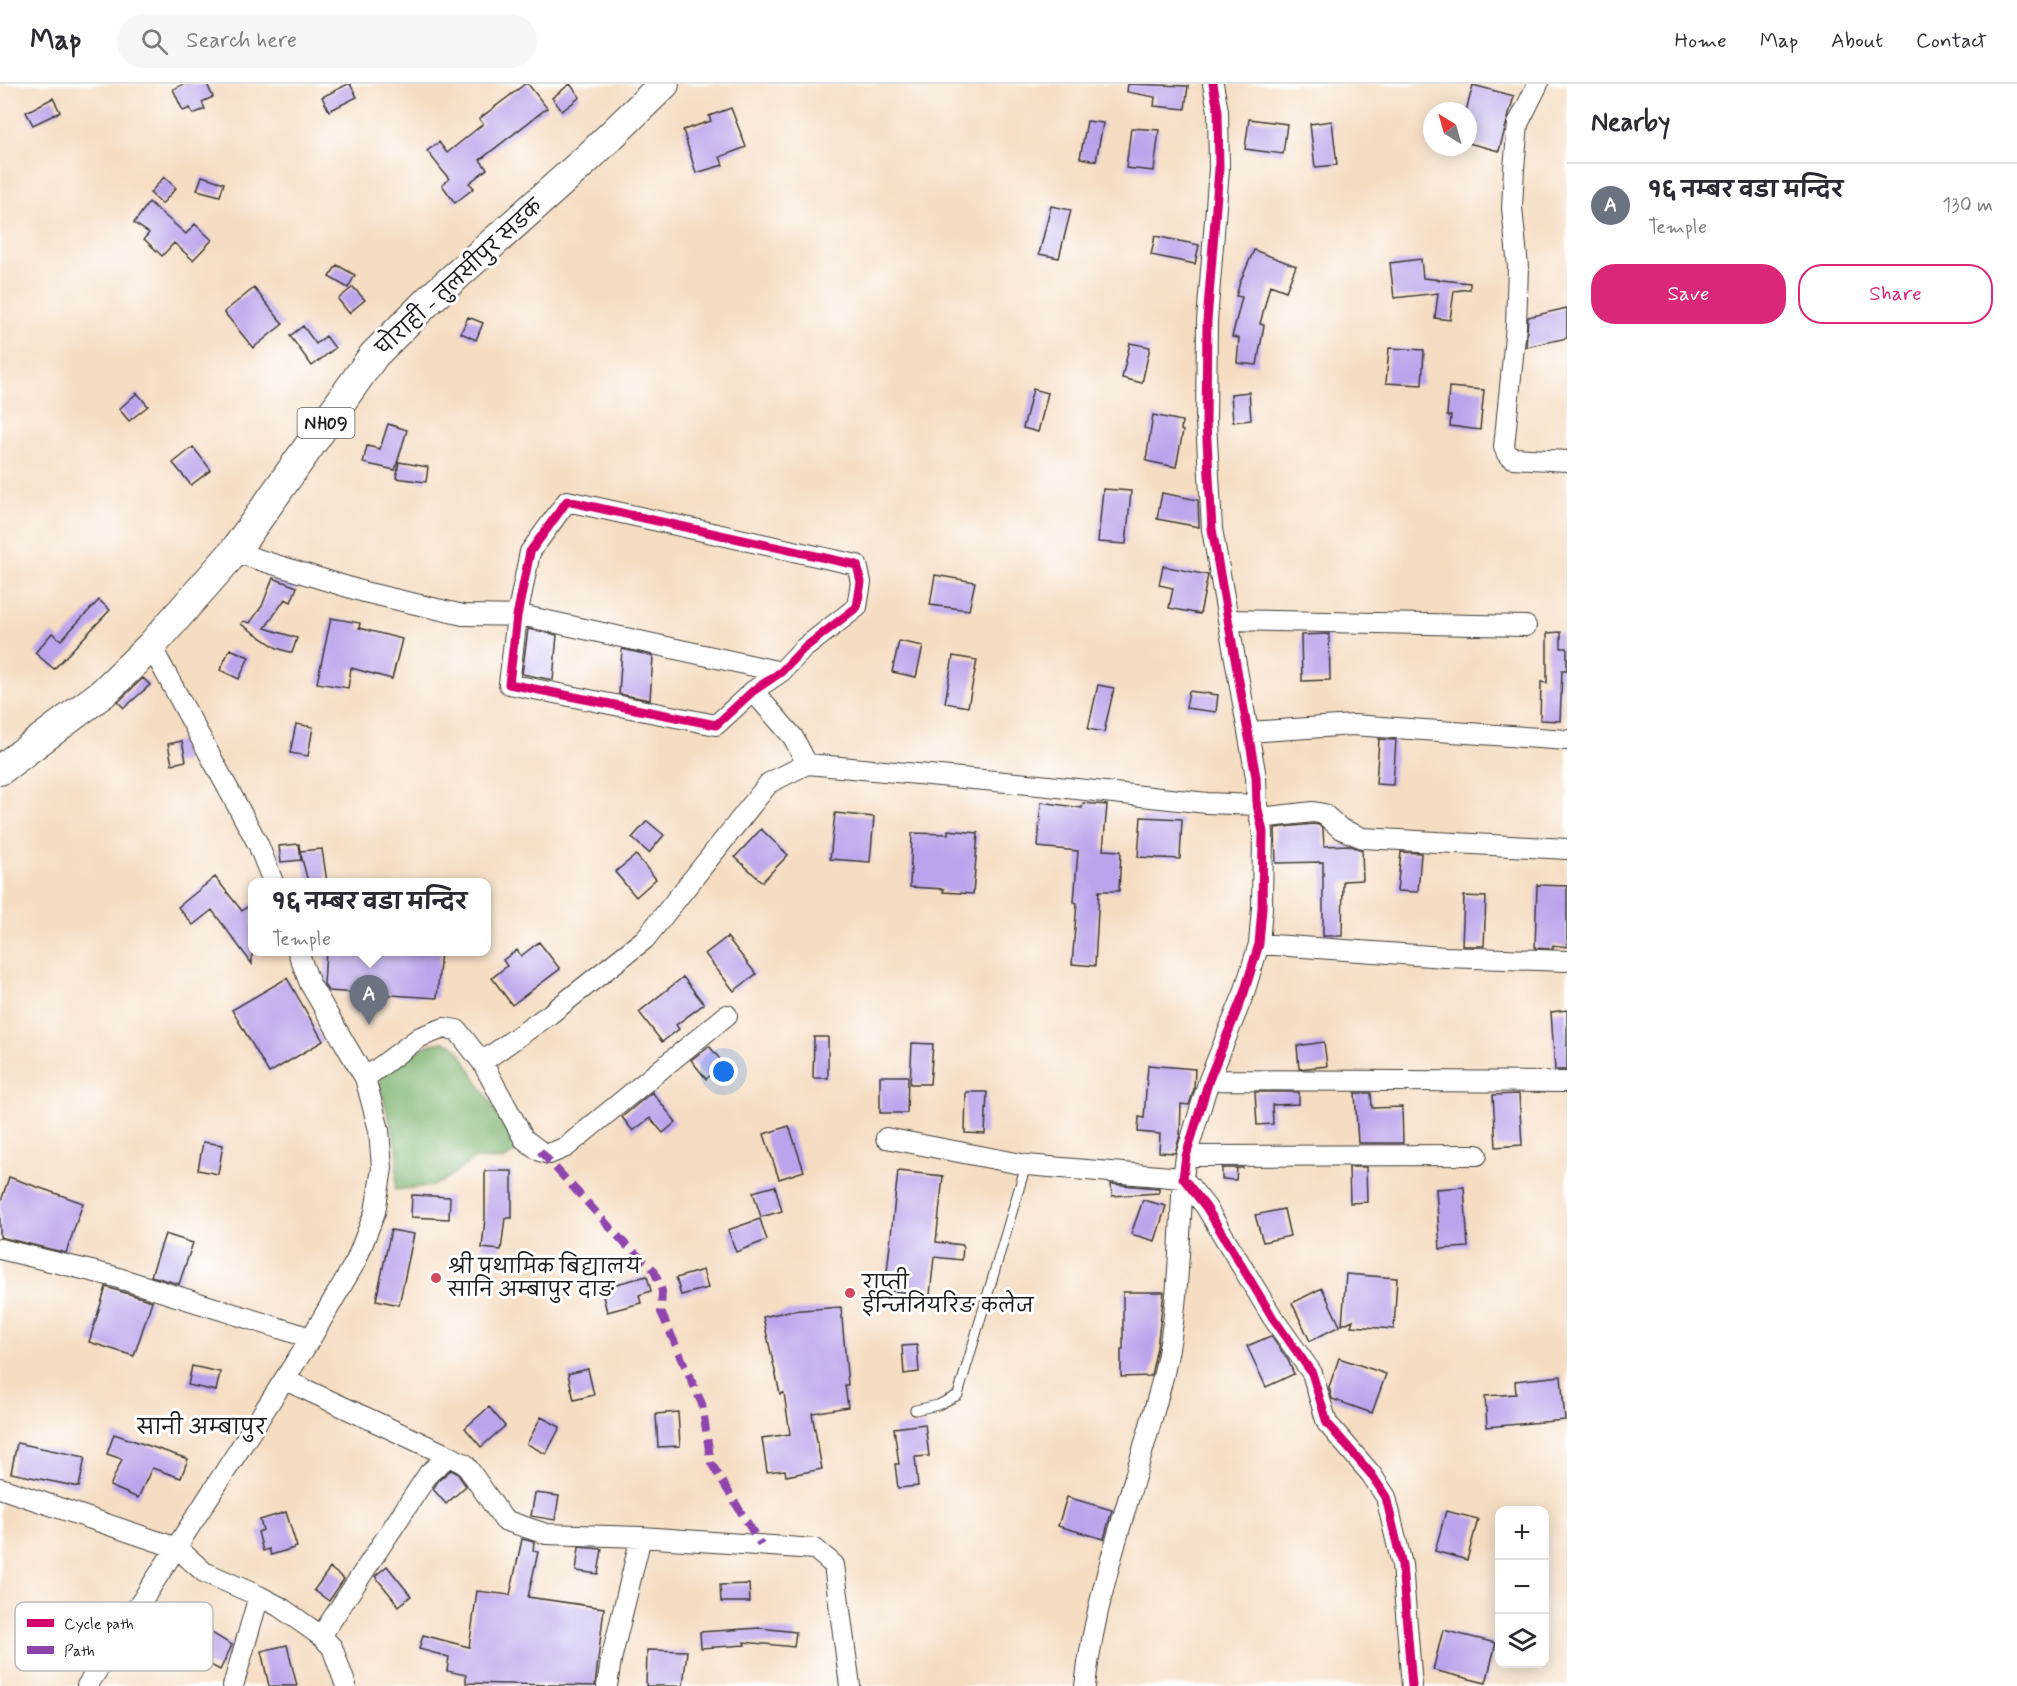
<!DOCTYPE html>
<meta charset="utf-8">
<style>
:root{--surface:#fff;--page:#f7f7f7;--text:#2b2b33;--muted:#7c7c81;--line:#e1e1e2;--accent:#db2777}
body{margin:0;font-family:Mynerve,"Playpen Sans Deva",sans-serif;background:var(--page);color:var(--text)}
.controls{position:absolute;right:18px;bottom:18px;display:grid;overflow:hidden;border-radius:12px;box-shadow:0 3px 15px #0003}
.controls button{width:54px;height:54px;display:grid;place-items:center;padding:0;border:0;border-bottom:2px solid var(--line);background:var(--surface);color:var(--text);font:30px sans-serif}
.compass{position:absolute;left:1423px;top:18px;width:54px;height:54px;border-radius:50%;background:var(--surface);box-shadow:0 3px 15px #0003;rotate:323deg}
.you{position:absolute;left:724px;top:988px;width:21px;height:21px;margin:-15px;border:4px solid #fff;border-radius:50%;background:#1a73e8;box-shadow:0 0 0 9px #1a73e833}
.badge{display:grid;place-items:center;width:39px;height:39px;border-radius:50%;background:var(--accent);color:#fff;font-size:20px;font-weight:700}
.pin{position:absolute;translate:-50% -50px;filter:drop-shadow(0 2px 3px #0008)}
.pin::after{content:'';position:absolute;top:32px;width:21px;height:18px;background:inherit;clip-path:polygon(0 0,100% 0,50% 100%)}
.popup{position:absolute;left:248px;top:794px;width:243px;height:78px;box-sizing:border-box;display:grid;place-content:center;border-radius:12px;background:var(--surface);filter:drop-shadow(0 2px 4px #0005);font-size:20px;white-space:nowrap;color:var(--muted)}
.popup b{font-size:22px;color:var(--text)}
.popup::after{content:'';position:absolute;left:50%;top:100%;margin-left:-12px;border:12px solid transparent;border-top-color:var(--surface)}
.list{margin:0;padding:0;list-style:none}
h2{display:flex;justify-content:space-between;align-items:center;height:78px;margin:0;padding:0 24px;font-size:26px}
h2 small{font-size:20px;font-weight:400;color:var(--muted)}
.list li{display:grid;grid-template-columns:39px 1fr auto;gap:18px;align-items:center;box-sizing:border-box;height:84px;padding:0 24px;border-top:2px solid var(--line)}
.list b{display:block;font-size:22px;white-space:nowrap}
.list p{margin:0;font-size:20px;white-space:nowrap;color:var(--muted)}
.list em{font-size:20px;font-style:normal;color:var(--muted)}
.actions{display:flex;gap:12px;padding:18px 24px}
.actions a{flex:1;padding:14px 0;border:2px solid var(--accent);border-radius:24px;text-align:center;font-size:21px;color:var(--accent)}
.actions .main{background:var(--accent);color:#fff}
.icon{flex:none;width:33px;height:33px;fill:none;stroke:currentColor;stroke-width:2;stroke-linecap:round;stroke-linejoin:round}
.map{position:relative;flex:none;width:1567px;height:1602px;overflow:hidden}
header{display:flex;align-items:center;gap:36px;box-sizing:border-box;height:84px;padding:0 30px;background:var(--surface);border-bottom:2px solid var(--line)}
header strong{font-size:28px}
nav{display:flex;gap:33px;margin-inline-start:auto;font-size:21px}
.search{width:420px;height:54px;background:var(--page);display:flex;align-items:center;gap:15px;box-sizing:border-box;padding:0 21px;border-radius:33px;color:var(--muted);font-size:22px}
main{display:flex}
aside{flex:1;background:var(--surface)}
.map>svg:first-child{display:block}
</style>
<header>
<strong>Map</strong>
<div class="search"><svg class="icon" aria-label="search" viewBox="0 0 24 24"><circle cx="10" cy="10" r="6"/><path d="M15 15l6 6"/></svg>Search here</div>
<nav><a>Home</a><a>Map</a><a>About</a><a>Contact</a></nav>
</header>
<main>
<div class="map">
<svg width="1567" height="1602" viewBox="0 0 1567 1602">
<rect width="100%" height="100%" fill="#fff"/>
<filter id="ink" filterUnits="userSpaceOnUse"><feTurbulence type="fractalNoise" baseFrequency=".0167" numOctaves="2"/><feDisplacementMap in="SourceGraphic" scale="12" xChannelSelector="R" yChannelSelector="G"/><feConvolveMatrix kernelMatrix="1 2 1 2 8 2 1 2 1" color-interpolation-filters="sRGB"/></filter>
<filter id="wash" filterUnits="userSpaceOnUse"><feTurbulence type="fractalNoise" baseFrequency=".008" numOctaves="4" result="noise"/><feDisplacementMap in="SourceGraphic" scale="24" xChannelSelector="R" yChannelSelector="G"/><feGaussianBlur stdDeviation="1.35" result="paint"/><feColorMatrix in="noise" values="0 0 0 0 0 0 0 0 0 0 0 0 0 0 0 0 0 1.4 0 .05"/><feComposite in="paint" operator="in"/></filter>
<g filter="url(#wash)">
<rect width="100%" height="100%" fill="#f5ddc2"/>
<path fill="#7eb26e" stroke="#4d6745" stroke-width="1.5" d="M 443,958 L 452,960 L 458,965 L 519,1066 L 503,1076 L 474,1075 L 443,1097 L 432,1102 L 395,1106 L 398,1067 L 378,995 L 427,961 Z"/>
<g id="blocks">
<path fill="#bba4eb" d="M 184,0 L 207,0 L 213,13 L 202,18 L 205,25 L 193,30 L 190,24 L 183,27 L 173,5 Z
M 348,0 L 350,0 L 357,13 L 329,27 L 322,13 Z
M 525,0 L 528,0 L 547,24 L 480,76 L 487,85 L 469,99 L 474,104 L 455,119 L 442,101 L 449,95 L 427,67 L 439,58 L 447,69 L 483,40 L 479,35 Z
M 570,0 L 580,13 L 562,27 L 552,14 Z
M 1128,0 L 1188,2 L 1185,25 L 1154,22 L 1155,13 L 1127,8 Z
M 1473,1 L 1514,12 L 1499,67 L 1468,59 L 1468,27 L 1466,27 Z
M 53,14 L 60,28 L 33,41 L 26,28 Z
M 731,24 L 746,63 L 720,73 L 723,81 L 696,89 L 683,46 L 711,37 L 709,32 Z
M 1249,35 L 1287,40 L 1283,70 L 1245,65 Z
M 1087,37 L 1103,39 L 1096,77 L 1080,74 Z
M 1332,37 L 1337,81 L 1315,83 L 1310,40 Z
M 1131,44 L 1159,46 L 1154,87 L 1126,84 Z
M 202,92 L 224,99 L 220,112 L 197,106 Z
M 164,93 L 176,104 L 162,120 L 150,109 Z
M 149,118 L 186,150 L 195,140 L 212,156 L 193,176 L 174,159 L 162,172 L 144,155 L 149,149 L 134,139 Z
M 1051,122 L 1071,126 L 1059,174 L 1039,170 Z
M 1155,152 L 1199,161 L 1195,180 L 1151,171 Z
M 1254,166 L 1296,182 L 1286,207 L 1270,201 L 1260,240 L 1264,241 L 1257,281 L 1237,279 L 1239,254 L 1232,253 L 1242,213 L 1236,212 L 1240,198 Z
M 1421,175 L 1423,194 L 1470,199 L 1470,205 L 1454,207 L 1450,236 L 1435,234 L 1438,209 L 1394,214 L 1390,179 Z
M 337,181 L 355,191 L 348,204 L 329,193 Z
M 353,203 L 365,216 L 349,229 L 338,215 Z
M 254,204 L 283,240 L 253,264 L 224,228 Z
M 1567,224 L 1567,254 L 1526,263 L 1528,233 Z
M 468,233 L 483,239 L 476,256 L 461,249 Z
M 303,242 L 316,260 L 326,252 L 335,264 L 312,282 L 290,252 Z
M 1130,259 L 1150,263 L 1142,299 L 1122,294 Z
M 1389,264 L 1424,266 L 1422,301 L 1386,299 Z
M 1449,303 L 1484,306 L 1480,346 L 1450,342 L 1451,332 L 1447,332 Z
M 1033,305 L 1048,309 L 1038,348 L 1023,344 Z
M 1249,308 L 1251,336 L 1233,338 L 1231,310 Z
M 137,309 L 148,322 L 129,337 L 119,325 Z
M 1153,331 L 1182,337 L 1181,346 L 1183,347 L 1176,383 L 1146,377 Z
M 388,340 L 407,346 L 395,386 L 363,379 L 367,362 L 380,365 Z
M 193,363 L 211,386 L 191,401 L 173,379 Z
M 399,378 L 428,383 L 426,398 L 396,394 Z
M 1103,405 L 1131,407 L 1126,460 L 1098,458 Z
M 1162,409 L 1198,416 L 1199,443 L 1157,435 Z
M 1163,482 L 1208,491 L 1200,530 L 1169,524 L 1173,504 L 1159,501 Z
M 935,491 L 975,498 L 969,526 L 930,521 Z
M 273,494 L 297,503 L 291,518 L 285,515 L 265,544 L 297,554 L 292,569 L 277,564 L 241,540 L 243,537 L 250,539 L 262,522 Z
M 99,516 L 110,526 L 54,585 L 35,569 L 52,549 L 61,556 Z
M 331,534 L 360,539 L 359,544 L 402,555 L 392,595 L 351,584 L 348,604 L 317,599 Z
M 528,545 L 557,551 L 553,596 L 522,590 Z
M 1561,548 L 1561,564 L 1567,564 L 1567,586 L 1562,586 L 1560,637 L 1540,636 L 1541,598 L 1547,599 L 1547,549 Z
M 1329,550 L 1330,596 L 1302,597 L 1301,551 Z
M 899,557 L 923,562 L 916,593 L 892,588 Z
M 230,565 L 249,573 L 239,595 L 220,586 Z
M 622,565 L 653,572 L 650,616 L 619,610 Z
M 953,572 L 977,576 L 968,623 L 945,619 Z
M 143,594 L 150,601 L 124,624 L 118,618 Z
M 1098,601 L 1114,604 L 1104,648 L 1088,645 Z
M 1189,607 L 1218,611 L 1216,628 L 1186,624 Z
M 296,640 L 313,643 L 308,672 L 290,669 Z
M 1379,655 L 1396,656 L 1393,701 L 1376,700 Z
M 182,657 L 186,677 L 172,680 L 168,660 Z
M 1041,718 L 1082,724 L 1083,719 L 1107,721 L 1103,766 L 1121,767 L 1119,807 L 1099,807 L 1095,882 L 1072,880 L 1077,819 L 1074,818 L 1078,767 L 1038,763 Z
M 835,729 L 874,733 L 870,778 L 830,775 Z
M 1141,733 L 1182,735 L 1180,775 L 1138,773 Z
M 647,737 L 664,751 L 649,769 L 632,754 Z
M 1313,740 L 1319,741 L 1323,745 L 1324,762 L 1348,761 L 1362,766 L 1363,796 L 1343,797 L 1342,852 L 1323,852 L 1323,778 L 1276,779 L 1275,744 Z
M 761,745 L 788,771 L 762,798 L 735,773 Z
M 948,746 L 978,749 L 973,810 L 943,808 L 944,805 L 910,803 L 912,749 L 948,750 Z
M 299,760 L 301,776 L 281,778 L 279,762 Z
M 322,765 L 327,798 L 308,798 L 300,767 Z
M 1401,768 L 1421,769 L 1418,808 L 1397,807 Z
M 636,771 L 656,795 L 636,813 L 615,788 Z
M 215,793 L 242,827 L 252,819 L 252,880 L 212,826 L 193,841 L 178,823 Z
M 1537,801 L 1567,802 L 1567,863 L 1553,861 L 1553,865 L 1535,864 Z
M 1464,812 L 1486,813 L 1484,862 L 1462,862 Z
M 727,853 L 756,890 L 734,907 L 705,870 Z
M 539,858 L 560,885 L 512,921 L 492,894 L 507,882 L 503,876 L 517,866 L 521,872 Z
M 326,867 L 441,867 L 437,914 L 328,907 L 324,900 Z
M 683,893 L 704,920 L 676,941 L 679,945 L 662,958 L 639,928 Z
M 287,894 L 323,957 L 269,989 L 232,926 Z
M 1567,926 L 1567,986 L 1555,986 L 1551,928 Z
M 814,953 L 828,953 L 828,994 L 813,994 Z
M 1324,958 L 1327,982 L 1299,985 L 1297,962 Z
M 912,959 L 933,960 L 930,1000 L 910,1000 Z
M 709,962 L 724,980 L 706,995 L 691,976 Z
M 1148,981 L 1195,985 L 1194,1005 L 1189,1021 L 1181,1020 L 1180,1051 L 1175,1069 L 1159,1068 L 1160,1050 L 1138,1048 L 1139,1033 L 1144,1034 Z
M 880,992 L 908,992 L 907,1029 L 880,1029 Z
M 652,1008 L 676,1038 L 663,1049 L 650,1034 L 633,1047 L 622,1033 Z
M 966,1008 L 987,1008 L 985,1050 L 965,1049 Z
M 1255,1008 L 1299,1008 L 1299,1020 L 1272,1021 L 1273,1040 L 1257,1041 Z
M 1355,1009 L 1371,1009 L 1372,1024 L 1402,1023 L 1403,1059 L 1358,1059 Z
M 1519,1010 L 1522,1061 L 1496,1063 L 1493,1011 Z
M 789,1042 L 804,1087 L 779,1095 L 764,1050 Z
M 203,1058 L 223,1061 L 218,1090 L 198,1086 Z
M 1349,1083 L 1366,1083 L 1367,1118 L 1350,1119 Z
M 1222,1084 L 1244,1084 L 1237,1084 L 1236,1096 L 1222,1095 Z
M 485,1087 L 512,1087 L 512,1134 L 505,1134 L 501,1166 L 482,1164 L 485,1134 Z
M 898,1087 L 943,1092 L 936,1158 L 963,1161 L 962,1176 L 934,1173 L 930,1211 L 885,1206 Z
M 9,1093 L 83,1119 L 66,1169 L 0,1153 L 0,1120 Z
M 1111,1100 L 1159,1104 L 1159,1109 L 1112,1112 Z
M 775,1102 L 782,1127 L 761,1133 L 753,1108 Z
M 1464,1103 L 1468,1163 L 1440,1165 L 1436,1105 Z
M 412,1111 L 450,1113 L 449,1135 L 411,1133 Z
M 1143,1116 L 1166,1122 L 1155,1157 L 1131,1150 Z
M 1284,1125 L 1290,1152 L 1263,1158 L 1255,1131 Z
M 760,1135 L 767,1156 L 736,1168 L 728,1146 Z
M 391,1146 L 414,1150 L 399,1221 L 376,1216 Z
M 165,1150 L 193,1159 L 179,1200 L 151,1192 Z
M 703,1186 L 708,1204 L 681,1211 L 676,1194 Z
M 1346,1190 L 1397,1194 L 1394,1245 L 1351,1242 L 1353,1236 L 1342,1241 Z
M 647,1192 L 651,1207 L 639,1211 L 641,1219 L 607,1228 L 601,1204 Z
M 106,1203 L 152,1217 L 134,1272 L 89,1258 Z
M 1322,1204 L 1340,1242 L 1310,1257 L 1292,1219 Z
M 1123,1208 L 1164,1208 L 1157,1263 L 1151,1292 L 1121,1293 L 1121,1265 L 1123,1265 Z
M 841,1223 L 848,1301 L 845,1301 L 848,1323 L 812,1329 L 822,1385 L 786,1392 L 785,1386 L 767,1388 L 762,1354 L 790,1350 L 784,1309 L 780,1310 L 763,1233 L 789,1227 Z
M 1271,1252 L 1288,1276 L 1294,1290 L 1266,1303 L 1247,1262 Z
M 917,1261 L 919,1288 L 904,1290 L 902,1262 Z
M 1339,1274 L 1386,1290 L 1372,1329 L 1332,1315 L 1329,1303 Z
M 192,1282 L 220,1288 L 216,1307 L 188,1301 Z
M 588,1285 L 594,1311 L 574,1316 L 568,1290 Z
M 1561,1292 L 1565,1336 L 1487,1343 L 1485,1312 L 1516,1310 L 1515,1297 Z
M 489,1323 L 505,1342 L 481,1363 L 465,1344 Z
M 678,1328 L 680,1362 L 658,1363 L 656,1330 Z
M 541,1333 L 560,1343 L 546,1370 L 527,1360 Z
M 925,1340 L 929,1372 L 915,1373 L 918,1402 L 898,1404 L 895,1380 L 899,1380 L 894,1344 Z
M 114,1350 L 188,1375 L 181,1394 L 152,1384 L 138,1414 L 110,1402 L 122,1375 L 107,1370 Z
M 17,1359 L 85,1373 L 79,1403 L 11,1389 Z
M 451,1386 L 457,1389 L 466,1402 L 446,1420 L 433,1405 L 438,1397 Z
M 535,1409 L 559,1412 L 555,1436 L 531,1432 Z
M 1067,1413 L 1112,1426 L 1104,1455 L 1058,1442 Z
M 1446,1427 L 1478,1435 L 1467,1476 L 1435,1467 Z
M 286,1428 L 297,1463 L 271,1471 L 269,1465 L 263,1467 L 258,1448 L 263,1446 L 260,1436 Z
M 522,1455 L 534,1458 L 533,1467 L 538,1468 L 528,1513 L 604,1524 L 595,1602 L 466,1599 L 466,1591 L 447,1587 L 449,1573 L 419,1565 L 423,1551 L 469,1563 L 477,1507 L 510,1511 Z
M 579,1463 L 602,1465 L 598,1490 L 576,1487 Z
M 387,1482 L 411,1512 L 399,1522 L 375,1492 Z
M 330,1484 L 344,1495 L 329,1517 L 314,1506 Z
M 749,1500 L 750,1518 L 721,1518 L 720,1501 Z
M 194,1535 L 210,1548 L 232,1561 L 220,1586 L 205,1578 L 207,1574 L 180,1551 Z
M 760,1544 L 796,1548 L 794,1563 L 744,1558 L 745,1561 L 701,1564 L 700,1548 Z
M 1443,1546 L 1496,1559 L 1486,1599 L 1433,1586 Z
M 287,1561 L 297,1602 L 269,1602 L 261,1567 Z
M 647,1566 L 687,1567 L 683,1602 L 646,1602 Z"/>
</g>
</g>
<g filter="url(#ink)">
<use href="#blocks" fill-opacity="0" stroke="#3d3935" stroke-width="1.5"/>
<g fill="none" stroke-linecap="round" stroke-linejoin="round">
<defs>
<path id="service" d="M 915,1326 L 938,1321 L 958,1311 L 1026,1081"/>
<path id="minor" d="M 1213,0 L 1218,27 L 1219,85 L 1207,237 L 1206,338 L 1212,445 L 1256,693 L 1257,721 L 1263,748 L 1262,824 L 1259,860 L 1244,909 L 1209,996 L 1186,1072 L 1183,1094 L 1206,1123 L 1273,1234 L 1312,1289 L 1327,1339 L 1371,1390 L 1386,1413 L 1402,1481 L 1412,1602
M 1538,0 L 1518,40 L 1514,84 L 1512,124 L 1518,183 L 1516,242 L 1504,363 L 1507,370 L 1513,374 L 1567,377
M 567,417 L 857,481 L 861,498 L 857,523 L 803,565 L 781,588 L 753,607 L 716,641 L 509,600 L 517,532 L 530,468 Z
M 234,468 L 364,508 L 463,531 L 525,532 L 781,588
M 1228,536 L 1526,542
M 151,562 L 258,760 L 273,798
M 753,607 L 793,653 L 807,680 L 1039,701 L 1207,719 L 1257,721
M 1248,648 L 1353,641 L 1567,656
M 1260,734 L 1313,728 L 1324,730 L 1341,745 L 1363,754 L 1567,765
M 1259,860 L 1445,873 L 1567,877
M 482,978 L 550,930 L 645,855 L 769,699 L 807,680
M 365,994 L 420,953 L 444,944 L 457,946 L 482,978 L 524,1055 L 540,1067 L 549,1070 L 566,1063 L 727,931
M 1209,996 L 1567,998
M 886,1054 L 1026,1081 L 1183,1094 C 1179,1159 1179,1225 1164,1289 C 1139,1392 1097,1496 1085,1602
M 1186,1072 L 1477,1071
M 0,1165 L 112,1192 L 311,1254
M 285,1296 L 449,1372
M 0,1404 L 177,1464 L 204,1488 L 259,1512 L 280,1523 L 321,1552 L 332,1563 L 346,1602
M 321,1552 L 429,1389 L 449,1372 L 465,1380 L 504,1436 L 546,1450 L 641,1453 L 815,1465 L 834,1481 L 850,1602
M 87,1602 L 311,1254 L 356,1177 L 375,1128 L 382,1084 L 379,1046 L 365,994 L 310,900 L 298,868
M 233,1602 L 259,1512
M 607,1602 L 611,1576 L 641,1453"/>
<path id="primary" d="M 0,686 L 103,609 L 151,562 L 234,468 L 374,271 L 428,217 L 589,73 L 664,0"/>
</defs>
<use href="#service" stroke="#3d3935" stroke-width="11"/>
<use href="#minor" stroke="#3d3935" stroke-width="22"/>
<use href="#primary" stroke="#3d3935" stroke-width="32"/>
<use href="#service" stroke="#fff" stroke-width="9"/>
<use href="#minor" stroke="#fff" stroke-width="20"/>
<use href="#primary" stroke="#fff" stroke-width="30"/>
<path stroke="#8e44ad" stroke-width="8" stroke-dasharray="15 8" stroke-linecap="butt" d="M 540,1067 L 627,1162 L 654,1186 L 662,1207 L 661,1228 L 702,1320 L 711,1379 L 761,1461"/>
<defs>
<path id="cycleway" d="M 1213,0 L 1218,27 L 1219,85 L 1207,237 L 1206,338 L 1212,445 L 1256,693 L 1257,721 L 1263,748 L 1262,824 L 1259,860 L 1244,909 L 1209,996 L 1186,1072 L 1183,1094 L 1206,1123 L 1273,1234 L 1312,1289 L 1327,1339 L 1371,1390 L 1386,1413 L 1402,1481 L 1412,1602
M 567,417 L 857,481 L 861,498 L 857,523 L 803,565 L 781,588 L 753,607 L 716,641 L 509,600 L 517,532 L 530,468 Z"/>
</defs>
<use href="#cycleway" stroke="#fff" stroke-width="13"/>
<use href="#cycleway" stroke="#d6006c" stroke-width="9"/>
</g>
</g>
<g fill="#d1495b" stroke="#fff" stroke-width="2">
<circle cx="436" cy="1194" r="6"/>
<circle cx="850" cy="1209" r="6"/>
</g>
<g text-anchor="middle" stroke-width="6" stroke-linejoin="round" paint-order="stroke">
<rect fill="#fff" stroke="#606060" stroke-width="1.5" x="297.5" y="324" width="57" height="30" rx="4.5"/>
<g font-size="18" font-weight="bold" fill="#1c1c1c">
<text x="326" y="345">NH09</text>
</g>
<g font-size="20" fill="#1c1c1c" stroke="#fff">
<text transform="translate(459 193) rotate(-43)" y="7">घोराही - तुलसीपुर सडक</text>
</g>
<g font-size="20" fill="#1c1c1c" stroke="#fff" text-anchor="start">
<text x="448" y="1189">श्री प्रथामिक बिद्यालय<tspan x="448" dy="23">सानि अम्बापुर दाङ</tspan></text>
<text x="862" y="1205">राप्ती<tspan x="862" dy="23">ईन्जिनियरिङ कलेज</tspan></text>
</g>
<g font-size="21" fill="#1c1c1c" stroke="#fff">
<text x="201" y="1350">सानी अम्बापुर</text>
</g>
</g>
<rect x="15" y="1518" width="198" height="69" rx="9" fill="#fff" stroke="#bbb" stroke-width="1.5"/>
<rect x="27" y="1535" width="27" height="8" fill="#d6006c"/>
<rect x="27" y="1562" width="27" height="8" fill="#8e44ad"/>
<g font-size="16" fill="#1c1c1c">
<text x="64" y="1545">Cycle path</text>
<text x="64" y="1572">Path</text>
</g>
</svg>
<div class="controls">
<button>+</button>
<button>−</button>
<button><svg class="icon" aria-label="layers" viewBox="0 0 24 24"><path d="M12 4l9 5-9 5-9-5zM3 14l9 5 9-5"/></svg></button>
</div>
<svg class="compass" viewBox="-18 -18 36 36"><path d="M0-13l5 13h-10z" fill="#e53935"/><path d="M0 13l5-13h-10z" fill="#7c7c81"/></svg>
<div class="you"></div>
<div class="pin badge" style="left:369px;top:941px;background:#6b7280">A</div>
<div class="popup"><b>१६ नम्बर वडा मन्दिर</b>Temple</div>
</div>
<aside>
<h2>Nearby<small></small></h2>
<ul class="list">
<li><span class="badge" style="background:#6b7280">A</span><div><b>१६ नम्बर वडा मन्दिर</b><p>Temple</p></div><em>130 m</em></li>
</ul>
<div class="actions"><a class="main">Save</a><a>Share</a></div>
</aside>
</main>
